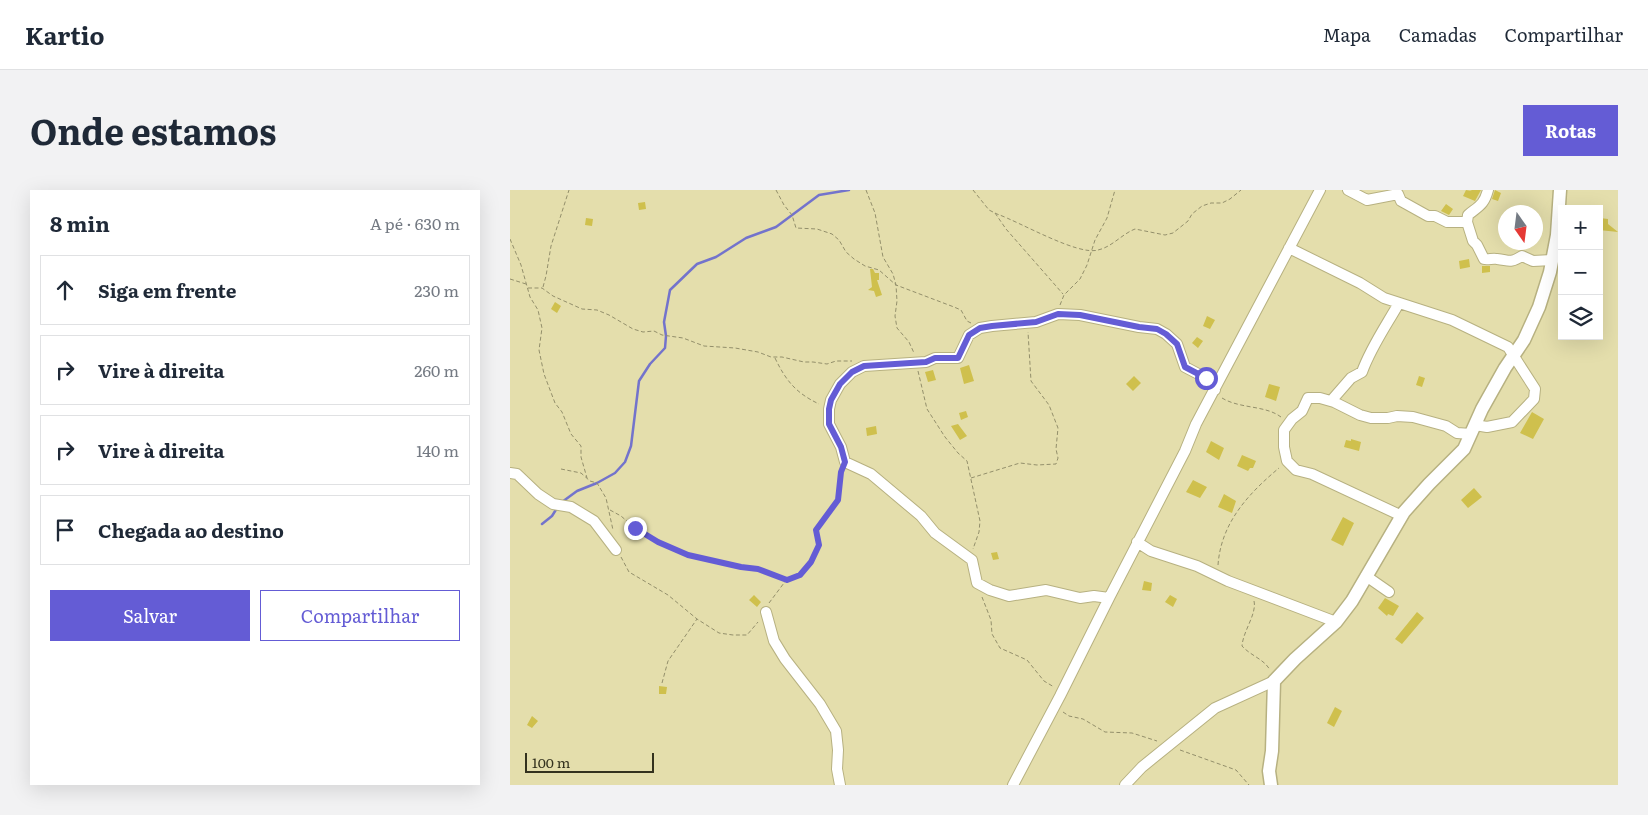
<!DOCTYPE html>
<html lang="pt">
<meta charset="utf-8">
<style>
:root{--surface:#fff;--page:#f2f2f3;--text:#1f2937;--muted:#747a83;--line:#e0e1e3;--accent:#645cd5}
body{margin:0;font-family:Literata,serif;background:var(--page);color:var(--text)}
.controls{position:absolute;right:15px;top:15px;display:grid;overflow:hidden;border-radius:0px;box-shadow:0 5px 20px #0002}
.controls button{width:45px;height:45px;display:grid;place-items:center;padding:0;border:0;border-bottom:1px solid var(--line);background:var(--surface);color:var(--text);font:25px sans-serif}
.compass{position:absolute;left:988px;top:15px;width:45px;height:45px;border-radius:50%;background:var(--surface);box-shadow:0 5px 20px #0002;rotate:166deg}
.scale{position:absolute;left:15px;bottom:12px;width:129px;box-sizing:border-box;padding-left:5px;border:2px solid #34321e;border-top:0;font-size:14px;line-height:18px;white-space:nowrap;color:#34321e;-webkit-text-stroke:4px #e4deac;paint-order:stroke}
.stop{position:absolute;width:15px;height:15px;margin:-11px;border:4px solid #645cd5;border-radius:50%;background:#fff}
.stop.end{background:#645cd5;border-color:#fff;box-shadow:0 1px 5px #0008}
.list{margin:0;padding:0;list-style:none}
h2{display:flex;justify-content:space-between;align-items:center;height:65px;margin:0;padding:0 20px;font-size:21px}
h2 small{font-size:16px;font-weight:400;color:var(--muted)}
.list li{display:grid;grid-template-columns:32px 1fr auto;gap:15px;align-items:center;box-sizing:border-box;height:70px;margin:0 10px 10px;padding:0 10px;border:1px solid var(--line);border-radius:0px}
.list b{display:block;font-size:19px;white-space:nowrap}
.list em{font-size:16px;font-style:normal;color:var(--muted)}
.actions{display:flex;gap:10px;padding:15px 20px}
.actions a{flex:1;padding:11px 0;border:1px solid var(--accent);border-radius:0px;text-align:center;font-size:18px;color:var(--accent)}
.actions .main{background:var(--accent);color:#fff}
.icon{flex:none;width:28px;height:28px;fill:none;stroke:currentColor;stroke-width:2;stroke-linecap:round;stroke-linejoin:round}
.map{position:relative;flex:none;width:1108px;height:595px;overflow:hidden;border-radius:0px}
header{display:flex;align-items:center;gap:30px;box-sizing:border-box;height:70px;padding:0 25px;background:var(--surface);border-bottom:1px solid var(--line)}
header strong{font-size:24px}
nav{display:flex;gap:28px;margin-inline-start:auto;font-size:18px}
.intro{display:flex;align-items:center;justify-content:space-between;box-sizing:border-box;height:120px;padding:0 30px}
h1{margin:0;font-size:35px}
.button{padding:12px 22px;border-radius:0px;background:var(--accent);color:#fff;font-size:18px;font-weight:700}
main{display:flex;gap:30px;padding:0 30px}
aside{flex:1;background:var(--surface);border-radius:0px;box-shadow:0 5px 20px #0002}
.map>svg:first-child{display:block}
</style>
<header>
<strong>Kartio</strong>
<nav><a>Mapa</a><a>Camadas</a><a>Compartilhar</a></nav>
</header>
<div class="intro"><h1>Onde estamos</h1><a class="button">Rotas</a></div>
<main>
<aside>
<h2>8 min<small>A pé · 630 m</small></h2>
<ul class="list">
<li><svg class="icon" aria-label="ahead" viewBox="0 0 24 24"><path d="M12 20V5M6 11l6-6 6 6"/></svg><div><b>Siga em frente</b></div><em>230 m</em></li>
<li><svg class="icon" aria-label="right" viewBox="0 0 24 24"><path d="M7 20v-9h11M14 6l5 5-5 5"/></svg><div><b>Vire à direita</b></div><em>260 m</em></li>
<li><svg class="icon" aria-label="right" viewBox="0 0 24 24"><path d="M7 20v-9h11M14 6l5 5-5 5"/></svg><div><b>Vire à direita</b></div><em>140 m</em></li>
<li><svg class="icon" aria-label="arrive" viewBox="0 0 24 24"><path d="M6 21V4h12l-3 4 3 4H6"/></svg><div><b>Chegada ao destino</b></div></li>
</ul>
<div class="actions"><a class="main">Salvar</a><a>Compartilhar</a></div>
</aside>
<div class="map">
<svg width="1108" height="595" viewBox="0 0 1108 595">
<rect width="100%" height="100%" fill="#e4deac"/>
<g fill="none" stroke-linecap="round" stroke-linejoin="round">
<path stroke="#7373cc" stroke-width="2.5" d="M 52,312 L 67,301 L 87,293 L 105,283 L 115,272 L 121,256 L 129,191 L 140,174 L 155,158 L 156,146 L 154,132 L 160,100 L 187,74 L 206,67 L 236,48 L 266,37 L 309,5 L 339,0
M 32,334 L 42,326 L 47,318"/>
</g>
<path fill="#cfc04d" d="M 956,0 L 962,1 L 960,0 L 971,0 L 965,11 L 953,6 Z
M 985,0 L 991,3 L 988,11 L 982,9 Z
M 135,12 L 136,19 L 129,20 L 128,13 Z
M 936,14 L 943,19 L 939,25 L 931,21 Z
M 76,28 L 83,29 L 82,36 L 75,35 Z
M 1090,28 L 1098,29 L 1098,34 L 1108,42 L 1089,40 Z
M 959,69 L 960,77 L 950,79 L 949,71 Z
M 972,76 L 980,76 L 980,82 L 972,83 Z
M 360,79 L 363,79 L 365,83 L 369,83 L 369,90 L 367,90 L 372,105 L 366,107 L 364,101 L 358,100 L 362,97 Z
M 45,112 L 51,116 L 47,123 L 41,119 Z
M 697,126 L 705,130 L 700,139 L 693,136 Z
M 687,147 L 693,151 L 688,158 L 682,153 Z
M 459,175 L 464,191 L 454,194 L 450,178 Z
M 423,180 L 426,190 L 418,192 L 415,182 Z
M 624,186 L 631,193 L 623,201 L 616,194 Z
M 909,186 L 915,188 L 912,197 L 906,195 Z
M 759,194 L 770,197 L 766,211 L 755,207 Z
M 456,221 L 458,227 L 451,230 L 449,223 Z
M 1022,222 L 1034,229 L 1023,249 L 1010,243 Z
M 448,234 L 457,246 L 450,250 L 441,236 Z
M 366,236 L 367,244 L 357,246 L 356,238 Z
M 841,249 L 851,252 L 849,261 L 834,257 L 836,250 L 841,251 Z
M 701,251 L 714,258 L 709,270 L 696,262 Z
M 732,265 L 746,271 L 743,278 L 740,278 L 738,281 L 727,276 Z
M 683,290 L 697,297 L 690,308 L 676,302 Z
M 964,298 L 972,307 L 958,318 L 951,310 Z
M 714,304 L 726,311 L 722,323 L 708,317 Z
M 833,327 L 844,333 L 833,356 L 821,350 Z
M 487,362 L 489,369 L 483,370 L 481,363 Z
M 634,391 L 642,393 L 641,401 L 632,400 Z
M 244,405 L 251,412 L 247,417 L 239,410 Z
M 660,405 L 667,409 L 663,417 L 655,412 Z
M 875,408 L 889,416 L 883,426 L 878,424 L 877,426 L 868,418 Z
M 907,422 L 914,428 L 892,454 L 885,449 Z
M 149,496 L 157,497 L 156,504 L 149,504 Z
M 825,517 L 832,521 L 824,537 L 817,533 Z
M 22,526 L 28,531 L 22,538 L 17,535 Z"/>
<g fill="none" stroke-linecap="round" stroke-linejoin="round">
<defs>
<path id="minor" d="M 838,0 L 857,10 L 888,4 L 891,11 L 918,26 L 925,26 L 937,32 L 957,32 L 963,51 L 967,55 L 974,69 C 978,70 983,68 987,69 C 999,70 999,74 1012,66 L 1023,71 L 1042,70
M 957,32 L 958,25 C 969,16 974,15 978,0
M 779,58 L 850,93 L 874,108 L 942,130 L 998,157 L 1025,199 L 1024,209 L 1002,232 L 977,237 L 965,235
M 705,200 L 696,188 L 675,177 L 667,154 L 656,144 L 647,139 L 629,137 L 570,125 L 548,124 L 526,132 L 482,136 L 470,138 L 459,145 L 448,168 L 425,168 L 416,172 L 354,176 L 342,182 L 330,194 L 321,210 L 319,219 L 319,234 L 331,257 L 335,272 L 361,284 L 411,326 L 425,343 L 462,370 L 467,393 L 480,400 L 499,406 L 536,400 L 570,408 L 584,406 L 599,408 L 675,261 L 686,234 L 810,0
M 821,211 L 841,188 L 852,182 C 861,157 876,136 889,113
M 0,283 L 7,284 L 28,304 L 43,314 L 61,317 L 84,331 L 106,360
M 892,326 L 802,284 L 786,280 L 777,271 L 774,257 L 774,240 L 782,229 L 792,221 L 798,208 L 810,208 L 824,212 L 850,225 L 861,228 L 878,228 L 887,226 L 903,227 L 936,236 L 947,243 L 961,244
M 627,352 L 641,361 L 687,376 L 718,391 L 826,432
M 856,386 L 879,402
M 256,422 L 264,451 L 275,469 L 310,514 L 326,541 L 328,560 L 327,579 L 330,595
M 503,595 L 550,506 L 599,408
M 615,595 L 632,577 L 705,518 L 764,491"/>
<path id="tertiary" d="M 761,595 L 759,581 L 762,561 L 764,491 L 785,469 L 826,432 L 842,411 L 894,322 L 919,294 L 954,259 L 972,219 L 995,178 L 1014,150 L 1029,117 L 1040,82 L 1047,45 L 1050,0"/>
</defs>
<use href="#minor" stroke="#b7b181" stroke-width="12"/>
<use href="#tertiary" stroke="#b7b181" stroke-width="15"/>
<path stroke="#938f6b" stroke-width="1" stroke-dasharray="4 2.5" stroke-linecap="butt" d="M 266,0 L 274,15 L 282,25 L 286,38 L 307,39 L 322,44 L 329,50 L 336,62 L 344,69 L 355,76 L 369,80 L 386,95 L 444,117 L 451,120 L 457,131 L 461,133
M 356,0 L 365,23 L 373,67 L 383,84 L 386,95 L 387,111 L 385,126 L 387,138 L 399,152 L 404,163
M 463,0 L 479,20 L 487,24 C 510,32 568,66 588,60 C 602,57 612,44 625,39 L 655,45 L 663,43 L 678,31 L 682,24 L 692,16 L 701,13 L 712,13 L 720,9 L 731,0
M 485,23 L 496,39 L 553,104
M 0,49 L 11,75 L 20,107 L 28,120 L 32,138 L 29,160 L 34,184 L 45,213 L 52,222 L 61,244 L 71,256 L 71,267 L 77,288
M 0,89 L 16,94
M 33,97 L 36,86 L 41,56 L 59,0
M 18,98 L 32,98 L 43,106 L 72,119 L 87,120 L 99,125 L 123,139 L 133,142 L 144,141 L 152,145 L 173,148 L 194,156 L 225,158 L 248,162 L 261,167 L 272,167 L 294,172 L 303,172 L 317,174 L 326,171 L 342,171
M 550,115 L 554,105 L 570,89 L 577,75 L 585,50 L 597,28 L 605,0
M 265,168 C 276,191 286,203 309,214
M 408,181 L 417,219 L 435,247 L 448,263 L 457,271 L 470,331 L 469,342 L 463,359
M 712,208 C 730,219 755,215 771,227
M 51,279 L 71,283 L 80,291 L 87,293 L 96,308 L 103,340
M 461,288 L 510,273 L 527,275 L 546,274 L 548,268 L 546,259 L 548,238 L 539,215 L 521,191 L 518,142
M 100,320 L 111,326 L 125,338 L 148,352 L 178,365 L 200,371 L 248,379 L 277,389 L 290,385 L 301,372 L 309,355 L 306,339 L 328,310 L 331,282
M 111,367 L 119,382 L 158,405 L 187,429 L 209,443 L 223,445 L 237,445 L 248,432
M 708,375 C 711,333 738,304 769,278
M 472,407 L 481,430 L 482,444 L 490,458 L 517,470 L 534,491 L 544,497
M 744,411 C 747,424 733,441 732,456 C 741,466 754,469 760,480
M 259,413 L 277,389
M 152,493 L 158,471 L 187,429
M 553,522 L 559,526 L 573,529 L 595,542 L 622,543 L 647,551
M 670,560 L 726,580 L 739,595"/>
<use href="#minor" stroke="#fff" stroke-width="10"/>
<use href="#tertiary" stroke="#fff" stroke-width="12"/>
</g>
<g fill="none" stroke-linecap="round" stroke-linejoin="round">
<path stroke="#645cd5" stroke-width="6" d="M 125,338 L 148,352 L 178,365 L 231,377 L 248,379 L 277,390 L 290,385 L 301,372 L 309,355 L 306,340 L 328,310 L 331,282 L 335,272 L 331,257 L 319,234 L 319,219 L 321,210 L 330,194 L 342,182 L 354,176 L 416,172 L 425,168 L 448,168 L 459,145 L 470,138 L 482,136 L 526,132 L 548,124 L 570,125 L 629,137 L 647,139 L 656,144 L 667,154 L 675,177 L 696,188"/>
</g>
</svg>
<div class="controls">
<button>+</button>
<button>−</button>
<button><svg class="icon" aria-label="layers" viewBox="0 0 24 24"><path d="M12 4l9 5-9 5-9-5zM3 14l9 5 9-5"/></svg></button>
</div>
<svg class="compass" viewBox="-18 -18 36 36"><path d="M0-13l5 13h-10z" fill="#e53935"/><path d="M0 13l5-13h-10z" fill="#747a83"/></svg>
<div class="scale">100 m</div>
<div class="stop" style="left:696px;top:188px"></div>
<div class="stop end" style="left:125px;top:338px"></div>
</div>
</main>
